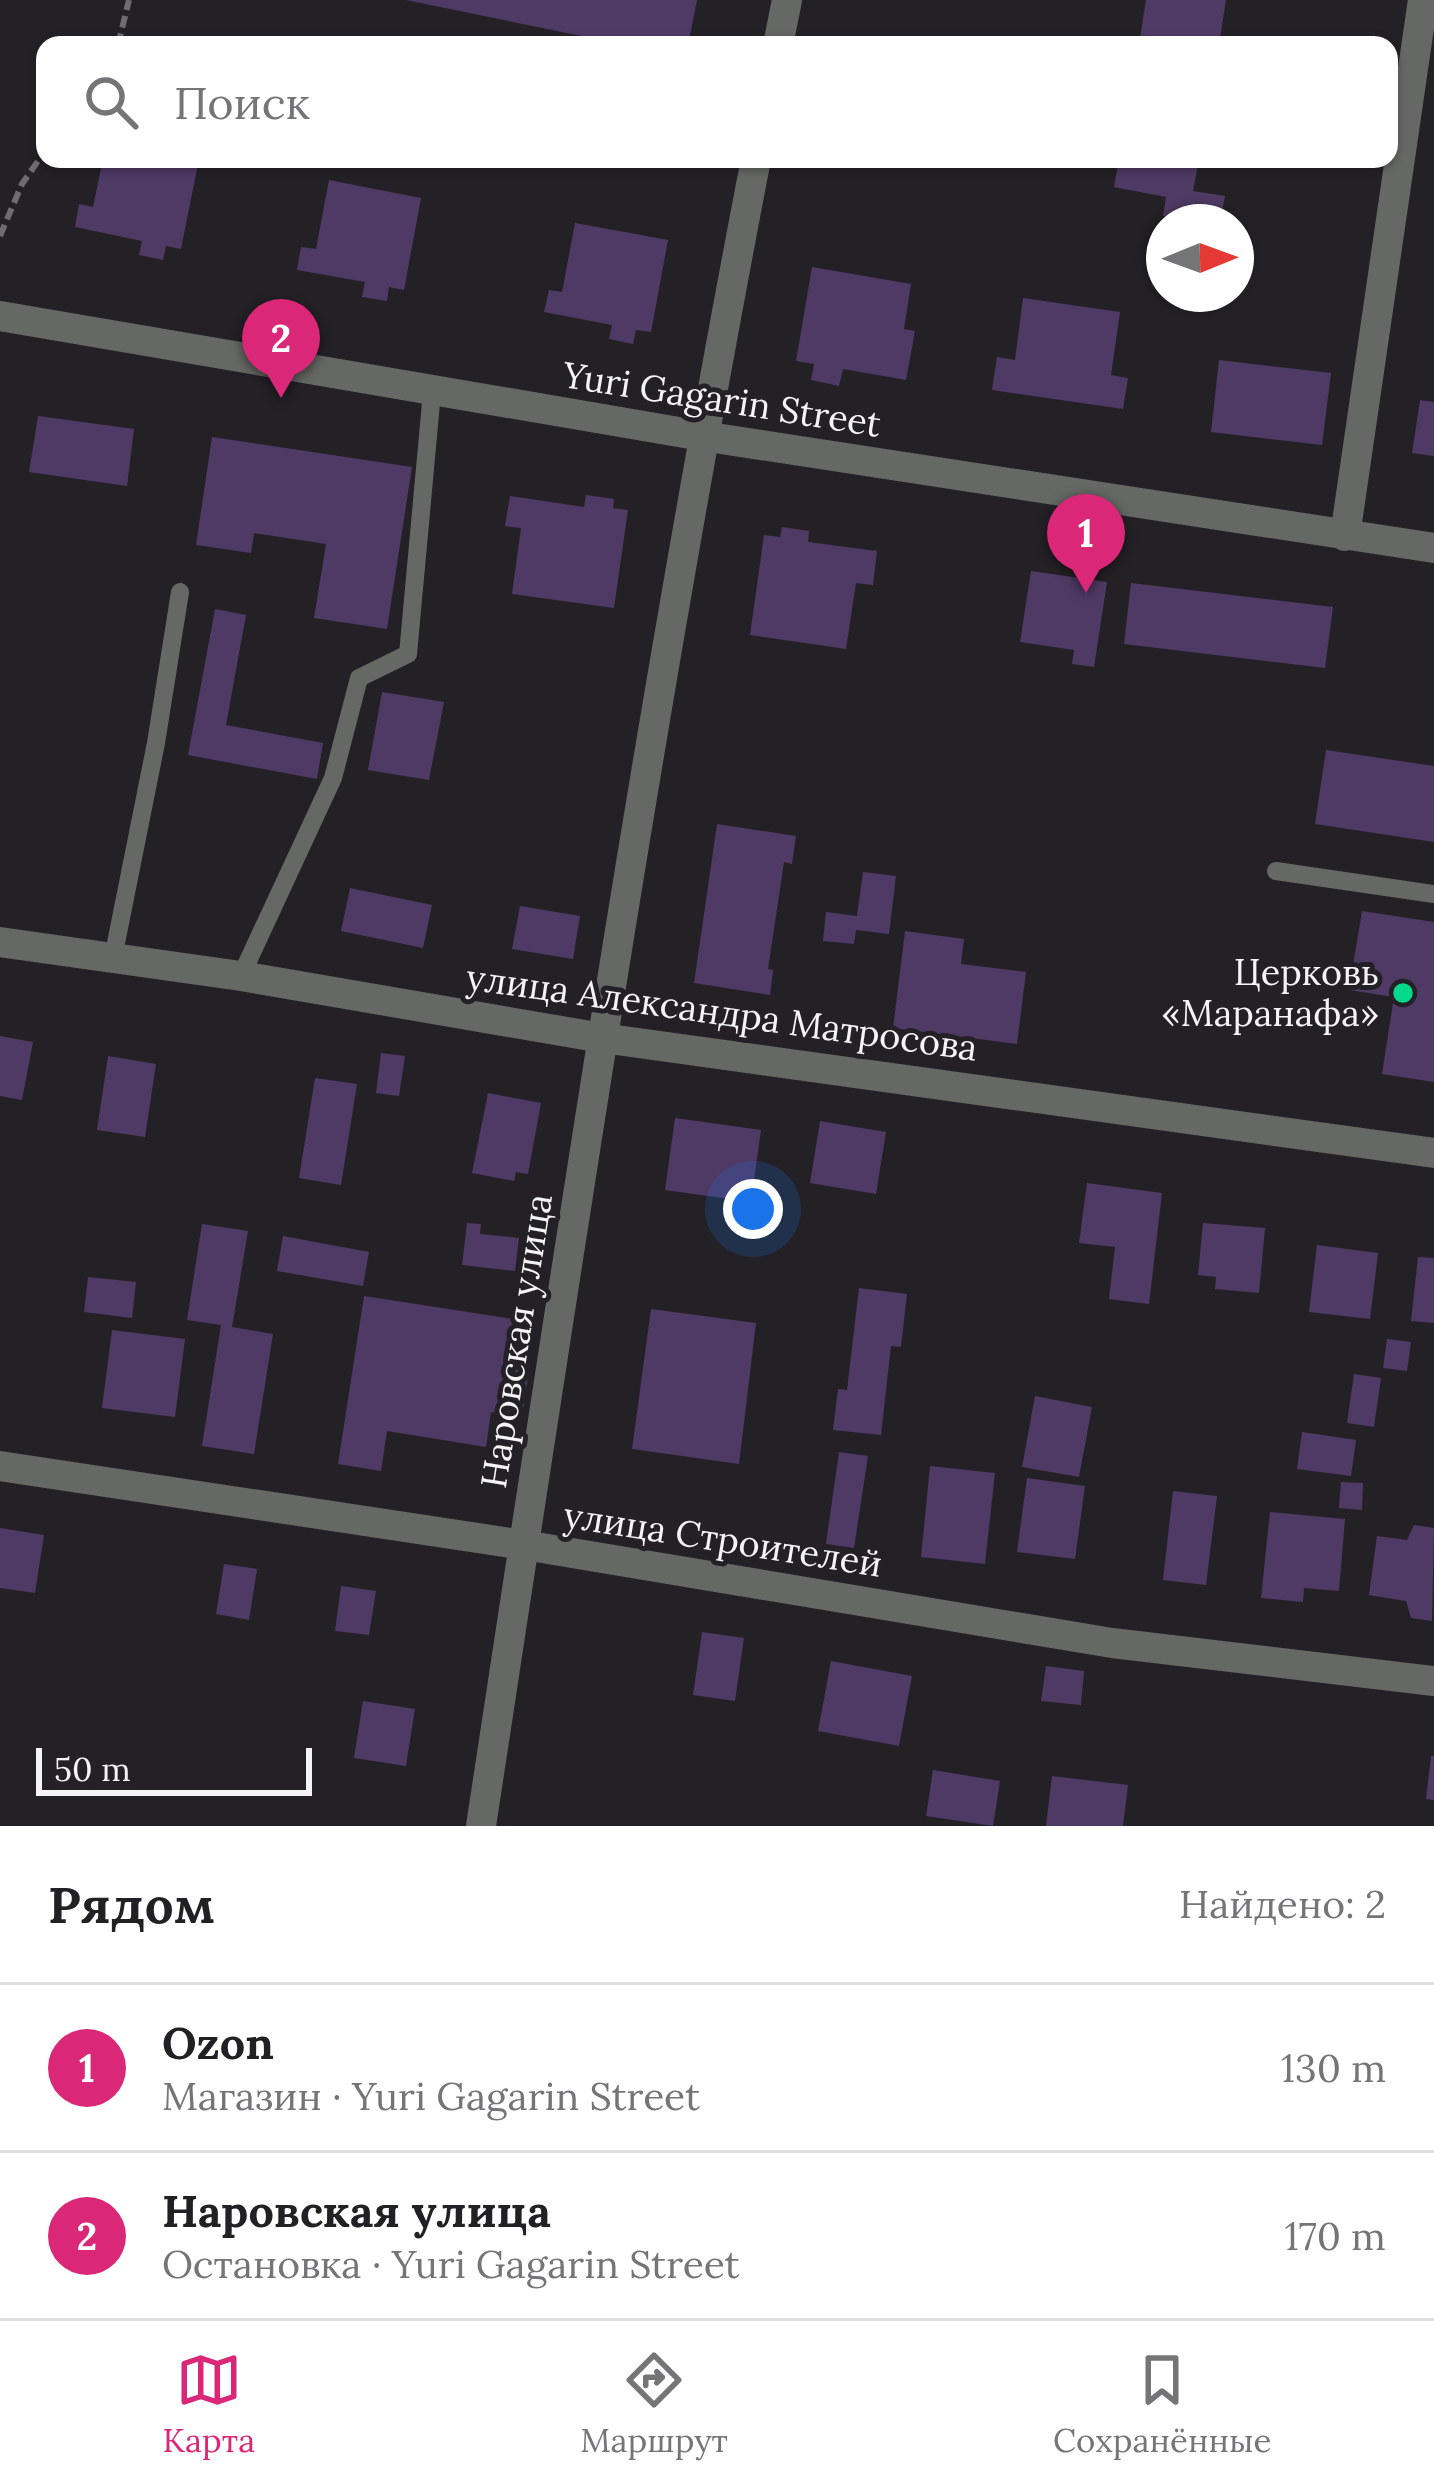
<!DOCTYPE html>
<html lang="ru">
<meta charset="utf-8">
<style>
:root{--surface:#fff;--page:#f6f6f6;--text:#202124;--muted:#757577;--line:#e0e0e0;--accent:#db2777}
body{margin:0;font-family:Lora,serif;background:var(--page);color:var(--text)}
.compass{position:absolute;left:1146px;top:204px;width:108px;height:108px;border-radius:50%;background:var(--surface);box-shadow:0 3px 9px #0004;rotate:89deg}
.scale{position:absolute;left:36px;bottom:30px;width:276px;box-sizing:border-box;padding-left:12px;border:6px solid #f4f3f6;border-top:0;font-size:33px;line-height:42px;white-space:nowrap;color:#f4f3f6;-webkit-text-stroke:9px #242126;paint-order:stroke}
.you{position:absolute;left:753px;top:1209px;width:42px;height:42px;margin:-30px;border:9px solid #fff;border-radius:50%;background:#1a73e8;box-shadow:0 0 0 18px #1a73e833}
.badge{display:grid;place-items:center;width:78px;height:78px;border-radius:50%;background:var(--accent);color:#fff;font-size:39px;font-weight:700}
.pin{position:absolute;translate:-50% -99px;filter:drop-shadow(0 3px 6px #0008)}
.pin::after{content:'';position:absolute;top:63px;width:42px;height:36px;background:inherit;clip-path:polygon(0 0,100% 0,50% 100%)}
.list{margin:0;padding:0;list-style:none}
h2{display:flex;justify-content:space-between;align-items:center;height:156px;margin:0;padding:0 48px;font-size:51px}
h2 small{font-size:39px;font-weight:400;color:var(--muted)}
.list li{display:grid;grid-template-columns:78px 1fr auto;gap:36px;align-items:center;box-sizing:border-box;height:168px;padding:0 48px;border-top:3px solid var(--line)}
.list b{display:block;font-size:45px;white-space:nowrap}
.list p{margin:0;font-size:39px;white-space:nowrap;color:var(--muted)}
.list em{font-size:39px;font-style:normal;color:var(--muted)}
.icon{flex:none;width:66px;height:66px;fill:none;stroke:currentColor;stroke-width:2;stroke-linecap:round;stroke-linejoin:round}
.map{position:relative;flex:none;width:1434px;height:1826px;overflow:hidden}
.search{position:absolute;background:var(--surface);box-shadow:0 3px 9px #0004;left:36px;right:36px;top:36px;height:132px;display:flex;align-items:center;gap:30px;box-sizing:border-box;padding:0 42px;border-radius:24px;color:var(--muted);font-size:45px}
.sheet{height:492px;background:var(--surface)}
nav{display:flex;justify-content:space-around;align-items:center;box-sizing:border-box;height:168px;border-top:3px solid var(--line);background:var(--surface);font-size:33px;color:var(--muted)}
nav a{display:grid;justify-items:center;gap:6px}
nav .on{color:var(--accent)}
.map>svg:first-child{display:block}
</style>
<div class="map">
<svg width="1434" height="1826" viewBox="0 0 1434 1826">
<rect width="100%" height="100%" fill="#242126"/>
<path fill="#4f3a65" d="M 406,0 L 697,0 L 688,45 L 625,45 Z
M 1146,0 L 1226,0 L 1219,45 L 1139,45 Z
M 103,159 L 199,159 L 181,249 L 166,246 L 163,260 L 139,255 L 142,241 L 75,227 L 79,204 L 93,207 Z
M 1119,159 L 1199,159 L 1193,191 L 1225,196 L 1220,222 L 1163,216 L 1166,197 L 1114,187 Z
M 329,180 L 421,198 L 404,290 L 389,287 L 387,301 L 362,297 L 365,282 L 297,270 L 301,247 L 316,249 Z
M 575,223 L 668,240 L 651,332 L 636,330 L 633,344 L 609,339 L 612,325 L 544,312 L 549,290 L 562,292 Z
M 812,267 L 911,284 L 904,329 L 915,331 L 906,380 L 843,369 L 839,386 L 811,380 L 814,364 L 796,361 Z
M 1023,298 L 1120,312 L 1111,375 L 1128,378 L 1123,409 L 992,390 L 997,357 L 1015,360 Z
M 1219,360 L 1331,373 L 1322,445 L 1211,432 Z
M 1420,400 L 1434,402 L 1434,456 L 1412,453 Z
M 38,416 L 134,429 L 127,486 L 29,472 Z
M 212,437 L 412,467 L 387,629 L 314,618 L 326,544 L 254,533 L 251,553 L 196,545 Z
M 586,495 L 614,499 L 613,508 L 628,510 L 614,608 L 512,594 L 521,528 L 505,526 L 510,496 L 584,507 Z
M 782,527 L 809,531 L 808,542 L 877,551 L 873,585 L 856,583 L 846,649 L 750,635 L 764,535 L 780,537 Z
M 1031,571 L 1107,582 L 1094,667 L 1072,664 L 1074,650 L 1020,642 Z
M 1131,583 L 1333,607 L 1325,668 L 1124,644 Z
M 215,609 L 246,615 L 226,725 L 323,743 L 317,779 L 188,755 Z
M 382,692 L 444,702 L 429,780 L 368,770 Z
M 1326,750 L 1434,766 L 1434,842 L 1315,824 Z
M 717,824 L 796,836 L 792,864 L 784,862 L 768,969 L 773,970 L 770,995 L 694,983 Z
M 863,872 L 896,876 L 889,934 L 856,930 L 854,944 L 823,941 L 826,912 L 857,916 Z
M 350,888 L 432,905 L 423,948 L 341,931 Z
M 520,906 L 580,916 L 573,959 L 512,949 Z
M 1362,911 L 1434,922 L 1434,1082 L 1382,1074 L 1394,997 L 1349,990 Z
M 905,931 L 964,939 L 961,964 L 1026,972 L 1017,1044 L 893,1028 Z
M 0,1036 L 33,1042 L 22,1100 L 0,1096 Z
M 381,1053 L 405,1056 L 399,1096 L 376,1093 Z
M 108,1056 L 156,1064 L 145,1137 L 97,1130 Z
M 315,1078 L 357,1084 L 341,1185 L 299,1178 Z
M 488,1093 L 541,1103 L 528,1174 L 516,1172 L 514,1181 L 472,1173 Z
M 675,1118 L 761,1130 L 751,1202 L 665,1190 Z
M 820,1121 L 886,1132 L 876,1194 L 810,1183 Z
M 1087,1183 L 1162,1193 L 1149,1304 L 1109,1299 L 1115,1247 L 1079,1243 Z
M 467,1223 L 481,1224 L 480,1234 L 519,1238 L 515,1271 L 462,1265 Z
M 1203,1223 L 1265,1228 L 1259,1293 L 1215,1289 L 1216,1277 L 1198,1275 Z
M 202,1224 L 248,1231 L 232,1327 L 273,1334 L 254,1454 L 202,1446 L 221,1325 L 187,1320 Z
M 283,1236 L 369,1252 L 363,1286 L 277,1271 Z
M 1317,1245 L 1378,1253 L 1370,1319 L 1309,1312 Z
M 1418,1257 L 1434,1258 L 1434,1323 L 1411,1321 Z
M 88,1277 L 136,1282 L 132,1318 L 84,1312 Z
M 859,1288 L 907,1294 L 901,1347 L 891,1346 L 881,1435 L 833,1430 L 838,1389 L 847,1390 Z
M 364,1296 L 514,1319 L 509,1354 L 531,1357 L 522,1417 L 491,1412 L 486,1447 L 387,1431 L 381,1471 L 338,1464 Z
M 651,1309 L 756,1323 L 739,1464 L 632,1449 Z
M 112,1330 L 185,1339 L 175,1417 L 102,1408 Z
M 1387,1339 L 1411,1342 L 1407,1371 L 1383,1368 Z
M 1354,1374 L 1381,1378 L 1374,1427 L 1347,1423 Z
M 1035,1396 L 1092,1407 L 1079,1477 L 1022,1467 Z
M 1302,1432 L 1356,1440 L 1351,1476 L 1297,1469 Z
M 839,1452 L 868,1456 L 854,1548 L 826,1544 Z
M 930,1466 L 995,1473 L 985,1564 L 921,1557 Z
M 1027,1478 L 1085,1486 L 1075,1559 L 1017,1552 Z
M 1341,1482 L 1363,1483 L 1362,1510 L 1339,1508 Z
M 1173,1491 L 1217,1496 L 1206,1585 L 1163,1580 Z
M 1270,1512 L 1345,1519 L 1339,1591 L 1304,1588 L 1303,1602 L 1261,1598 Z
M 1414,1525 L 1434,1528 L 1432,1621 L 1411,1618 L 1406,1601 L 1369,1595 L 1377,1536 L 1407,1540 Z
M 0,1528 L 44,1535 L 35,1593 L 0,1588 Z
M 224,1564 L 257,1569 L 249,1620 L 216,1614 Z
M 341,1586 L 376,1591 L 369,1635 L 335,1631 Z
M 702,1632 L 744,1638 L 735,1701 L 693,1695 Z
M 831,1661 L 912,1676 L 899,1746 L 818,1731 Z
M 1046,1666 L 1084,1671 L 1081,1705 L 1041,1701 Z
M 363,1701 L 415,1709 L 406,1766 L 354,1758 Z
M 1431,1756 L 1434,1756 L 1434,1800 L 1426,1799 Z
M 933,1770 L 1000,1781 L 993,1826 L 926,1816 Z
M 1052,1776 L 1128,1785 L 1123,1826 L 1046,1826 Z"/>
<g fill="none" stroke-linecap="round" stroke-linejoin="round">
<path stroke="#6e6c70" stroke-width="6" stroke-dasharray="12 6" stroke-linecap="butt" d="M 118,45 L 129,0
M 0,236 L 22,184 L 45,151"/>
<path stroke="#666865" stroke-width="18" d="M 1276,871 L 1434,894
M 113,958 L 156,743 L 180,592
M 241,976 L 333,778 L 359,678 L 408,654 L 432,392"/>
<path stroke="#666865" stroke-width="30" d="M 778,45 L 787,0
M 1345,536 L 1423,0
M 0,942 L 241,976 L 602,1038 L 1434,1153
M 0,1466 L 524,1545 L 1112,1643 L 1434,1681
M 481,1826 C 566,1269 649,712 756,159"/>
<path stroke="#666865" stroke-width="30" d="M 0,316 L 702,436 L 1434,548"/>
</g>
<circle fill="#03d98b" stroke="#242126" stroke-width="4.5" cx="1403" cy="993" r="12"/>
<g text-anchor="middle" stroke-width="10" stroke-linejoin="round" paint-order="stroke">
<g font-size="36" fill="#f4f3f6" stroke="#242126">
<text transform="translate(722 399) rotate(9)" y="13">Yuri Gagarin Street</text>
<text transform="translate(722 1012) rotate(8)" y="13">улица Александра Матросова</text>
<text transform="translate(516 1341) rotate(-81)" y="13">Наровская улица</text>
<text transform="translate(723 1539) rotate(9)" y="13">улица Строителей</text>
</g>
<g font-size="36" fill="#f4f3f6" stroke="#242126" text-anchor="end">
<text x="1379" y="985">Церковь<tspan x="1379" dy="41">«Маранафа»</tspan></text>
</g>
</g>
</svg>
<svg class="compass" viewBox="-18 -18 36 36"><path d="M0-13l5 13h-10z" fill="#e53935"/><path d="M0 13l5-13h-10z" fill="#757577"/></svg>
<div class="scale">50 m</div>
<div class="you"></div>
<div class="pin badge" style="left:1086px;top:593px">1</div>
<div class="pin badge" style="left:281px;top:398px">2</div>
<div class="search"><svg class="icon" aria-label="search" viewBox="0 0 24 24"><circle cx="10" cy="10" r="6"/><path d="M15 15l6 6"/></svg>Поиск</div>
</div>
<section class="sheet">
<h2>Рядом<small>Найдено: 2</small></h2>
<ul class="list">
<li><span class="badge">1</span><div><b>Ozon</b><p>Магазин · Yuri Gagarin Street</p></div><em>130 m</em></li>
<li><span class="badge">2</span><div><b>Наровская улица</b><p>Остановка · Yuri Gagarin Street</p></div><em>170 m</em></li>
</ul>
</section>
<nav>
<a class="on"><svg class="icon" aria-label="map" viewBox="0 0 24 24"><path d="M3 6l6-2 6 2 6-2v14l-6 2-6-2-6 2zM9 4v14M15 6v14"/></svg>Карта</a>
<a><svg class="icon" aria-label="directions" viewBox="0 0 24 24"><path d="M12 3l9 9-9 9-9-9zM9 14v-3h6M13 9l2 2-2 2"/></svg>Маршрут</a>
<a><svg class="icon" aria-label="saved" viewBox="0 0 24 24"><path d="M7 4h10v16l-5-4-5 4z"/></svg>Сохранённые</a>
</nav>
